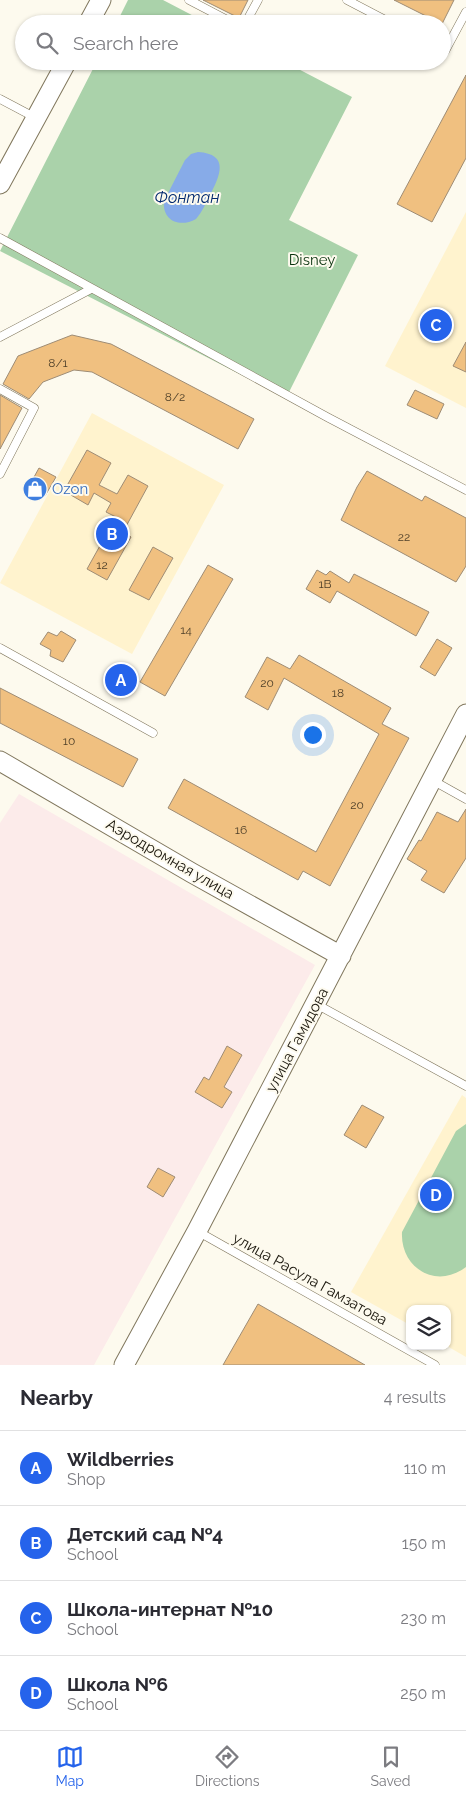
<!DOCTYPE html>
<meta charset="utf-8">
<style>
:root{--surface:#fff;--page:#f2f2f3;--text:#2b2b33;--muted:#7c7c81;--line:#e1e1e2;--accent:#2563eb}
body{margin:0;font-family:Raleway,sans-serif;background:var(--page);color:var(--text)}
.controls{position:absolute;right:15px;bottom:15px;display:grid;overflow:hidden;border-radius:10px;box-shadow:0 1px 4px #0004}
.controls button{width:45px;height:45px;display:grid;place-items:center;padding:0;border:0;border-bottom:1px solid var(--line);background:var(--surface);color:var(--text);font:25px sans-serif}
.you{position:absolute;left:312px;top:734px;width:18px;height:18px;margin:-12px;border:4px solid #fff;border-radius:50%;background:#1a73e8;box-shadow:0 0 0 8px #1a73e833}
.badge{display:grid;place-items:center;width:32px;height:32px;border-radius:50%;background:var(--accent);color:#fff;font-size:16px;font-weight:700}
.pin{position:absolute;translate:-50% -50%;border:2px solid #fff;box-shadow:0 1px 5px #0006}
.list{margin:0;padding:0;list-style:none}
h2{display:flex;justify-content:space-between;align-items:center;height:65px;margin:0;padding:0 20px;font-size:21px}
h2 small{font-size:16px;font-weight:400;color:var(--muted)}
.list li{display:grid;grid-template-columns:32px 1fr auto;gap:15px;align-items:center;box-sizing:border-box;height:75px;padding:0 20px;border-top:1px solid var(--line)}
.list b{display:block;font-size:19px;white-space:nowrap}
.list p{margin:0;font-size:16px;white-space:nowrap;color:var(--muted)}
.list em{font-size:16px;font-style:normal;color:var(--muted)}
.icon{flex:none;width:28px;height:28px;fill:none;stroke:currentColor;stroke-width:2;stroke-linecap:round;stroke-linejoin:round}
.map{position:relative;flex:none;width:466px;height:1365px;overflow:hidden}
.search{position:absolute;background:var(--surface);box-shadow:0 1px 4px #0004;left:15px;right:15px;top:15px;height:55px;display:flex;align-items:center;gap:12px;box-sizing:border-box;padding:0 18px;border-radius:28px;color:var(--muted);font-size:19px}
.sheet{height:365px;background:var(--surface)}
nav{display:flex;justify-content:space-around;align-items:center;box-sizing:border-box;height:70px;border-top:1px solid var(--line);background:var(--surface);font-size:14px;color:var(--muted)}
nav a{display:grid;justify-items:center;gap:2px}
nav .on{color:var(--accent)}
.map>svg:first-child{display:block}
</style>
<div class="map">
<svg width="466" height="1365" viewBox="0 0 466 1365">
<rect width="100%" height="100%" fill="#fdfaee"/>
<path fill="#fff3ce" d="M 466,212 L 466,408 L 385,366 Z
M 92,413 L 224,485 L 132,654 L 0,583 Z
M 462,1095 L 466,1098 L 466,1357 L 447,1346 L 447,1309 L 410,1309 L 410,1325 L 351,1292 Z"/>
<path fill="#fcebea" d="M 19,794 L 315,965 L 94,1365 L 0,1365 L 0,823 Z"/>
<path fill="#aad2aa" d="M 128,0 L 163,0 L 209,24 L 116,24 Z
M 97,61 L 283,61 L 352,97 L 289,220 L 358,255 L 286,398 L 0,251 Z
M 466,1124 L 466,1267 C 436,1290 400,1268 402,1232 L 456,1131 Z"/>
<path fill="#87abe8" d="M 198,152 C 230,154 220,176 210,195 C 206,203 202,212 196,219 C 180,228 162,221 164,201 L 185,160 L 191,154 Z"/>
<path fill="#f0c080" stroke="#9e8c75" d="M 203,0 L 248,0 L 239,18 Z
M 394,0 L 454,0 L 442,24 Z
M 466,75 L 466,158 L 432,222 L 397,204 Z
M 72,335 L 111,344 L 254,419 L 238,449 L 92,372 L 74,370 L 43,382 L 29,399 L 3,384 L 18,356 Z
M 466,342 L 466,372 L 453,366 Z
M 415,390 L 444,404 L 437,419 L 407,405 Z
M 0,395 L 22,408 L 0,449 Z
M 87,450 L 111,463 L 99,485 L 117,494 L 128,475 L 148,486 L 123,532 L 131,537 L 107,580 L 87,569 L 116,517 L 106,512 L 111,503 L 94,493 L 88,505 L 64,491 Z
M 39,468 L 56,477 L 45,496 L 28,488 Z
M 367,471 L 422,501 L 425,496 L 466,518 L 466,566 L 456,582 L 341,520 L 357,487 Z
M 153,547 L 173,558 L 149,600 L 129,590 Z
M 208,565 L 233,579 L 165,696 L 140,682 Z
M 317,570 L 326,575 L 330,571 L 349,583 L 354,574 L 429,612 L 416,636 L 337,591 L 330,603 L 306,589 Z
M 61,631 L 76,640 L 63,662 L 50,656 L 51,650 L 40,644 L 48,632 L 57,636 Z
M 437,639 L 452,648 L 435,676 L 420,667 Z
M 299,655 L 391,708 L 382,724 L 409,738 L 330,886 L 303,871 L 298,880 L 168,808 L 184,779 L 316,852 L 379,734 L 284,678 L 268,710 L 245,697 L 267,657 L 290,669 Z
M 118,669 L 131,677 L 123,691 L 110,684 Z
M 0,688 L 138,759 L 123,787 L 0,723 Z
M 466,809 L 466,858 L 444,893 L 421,880 L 427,871 L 407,859 L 419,840 L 421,841 L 437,812 L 458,822 Z
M 227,1046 L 242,1055 L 224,1087 L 232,1092 L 222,1108 L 195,1092 L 204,1077 L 209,1080 Z
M 362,1105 L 384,1117 L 366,1148 L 344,1135 Z
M 158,1168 L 175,1177 L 163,1197 L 147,1187 Z
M 258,1304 L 365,1365 L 223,1365 Z"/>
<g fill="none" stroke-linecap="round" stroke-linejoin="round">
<defs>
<path id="service" d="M 189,0 L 235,24
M 347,0 L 393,24
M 245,24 L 258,0
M 442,49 L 445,51 L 466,12
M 0,99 L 36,118
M 0,238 L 327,417 L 466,490
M 0,337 L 91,289
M 0,389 L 34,408 L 0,474
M 0,648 L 153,733
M 432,780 L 466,799
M 316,1004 L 466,1086
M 197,1231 L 435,1365"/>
<path id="tertiary" d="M 88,24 L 101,0
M 0,184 L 67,61
M 0,761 L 192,873 L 341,956
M 124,1365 L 197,1231 L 466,714"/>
</defs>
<use href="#service" stroke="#80775d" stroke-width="9"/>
<use href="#tertiary" stroke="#80775d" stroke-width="21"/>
<use href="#service" stroke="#fff" stroke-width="8"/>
<use href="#tertiary" stroke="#fff" stroke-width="19"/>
</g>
<defs>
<symbol id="shop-disc" viewBox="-11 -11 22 22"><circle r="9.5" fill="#3f7fe0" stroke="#fdfaee"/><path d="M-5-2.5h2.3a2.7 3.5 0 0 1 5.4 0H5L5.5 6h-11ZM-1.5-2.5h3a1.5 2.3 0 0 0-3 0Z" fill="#fff"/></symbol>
</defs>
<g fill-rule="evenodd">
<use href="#shop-disc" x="21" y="475" width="28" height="28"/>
</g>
<g text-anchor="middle" stroke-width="4" stroke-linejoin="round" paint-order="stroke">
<g font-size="12" fill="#4e3f28">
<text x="58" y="367">8/1</text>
<text x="175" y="401">8/2</text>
<text x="404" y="541">22</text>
<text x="102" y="569">12</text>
<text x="325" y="588">1В</text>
<text x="186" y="634">14</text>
<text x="267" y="687">20</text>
<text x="338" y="697">18</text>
<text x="69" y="745">10</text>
<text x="357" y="809">20</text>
<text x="241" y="834">16</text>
</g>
<g font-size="15" fill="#09330e" stroke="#fdfaee">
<text x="312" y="265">Disney</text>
</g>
<g font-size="15" fill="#366cbe" stroke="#fdfaee" text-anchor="start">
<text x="52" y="494">Ozon</text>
</g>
<g font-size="15" fill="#18140a" stroke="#fdfaee">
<text transform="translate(170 859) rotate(30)" y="5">Аэродромная улица</text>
<text transform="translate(297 1040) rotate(-62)" y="5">улица Гамидова</text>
<text transform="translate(310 1279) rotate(29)" y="5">улица Расула Гамзатова</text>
</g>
<g font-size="16" font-style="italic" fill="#02296f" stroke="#fdfaee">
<text x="187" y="203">Фонтан</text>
</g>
</g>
</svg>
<div class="controls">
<button><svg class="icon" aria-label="layers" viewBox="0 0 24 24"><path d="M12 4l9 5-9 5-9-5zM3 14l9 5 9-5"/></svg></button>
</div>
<div class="you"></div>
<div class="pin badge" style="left:121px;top:680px">A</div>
<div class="pin badge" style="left:112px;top:534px">B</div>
<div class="pin badge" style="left:436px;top:325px">C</div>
<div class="pin badge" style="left:436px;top:1195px">D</div>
<div class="search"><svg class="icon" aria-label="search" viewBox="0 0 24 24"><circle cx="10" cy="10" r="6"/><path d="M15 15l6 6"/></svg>Search here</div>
</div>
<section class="sheet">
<h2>Nearby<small>4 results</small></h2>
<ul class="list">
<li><span class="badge">A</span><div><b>Wildberries</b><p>Shop</p></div><em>110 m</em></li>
<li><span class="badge">B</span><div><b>Детский сад №4</b><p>School</p></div><em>150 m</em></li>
<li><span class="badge">C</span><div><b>Школа-интернат №10</b><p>School</p></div><em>230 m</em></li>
<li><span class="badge">D</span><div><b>Школа №6</b><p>School</p></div><em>250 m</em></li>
</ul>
</section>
<nav>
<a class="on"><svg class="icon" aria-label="map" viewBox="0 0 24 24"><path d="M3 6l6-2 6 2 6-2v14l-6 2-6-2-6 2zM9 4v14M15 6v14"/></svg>Map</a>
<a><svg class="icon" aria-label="directions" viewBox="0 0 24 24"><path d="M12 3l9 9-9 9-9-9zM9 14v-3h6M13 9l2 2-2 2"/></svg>Directions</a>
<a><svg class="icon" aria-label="saved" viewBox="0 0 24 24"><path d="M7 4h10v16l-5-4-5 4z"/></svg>Saved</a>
</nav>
